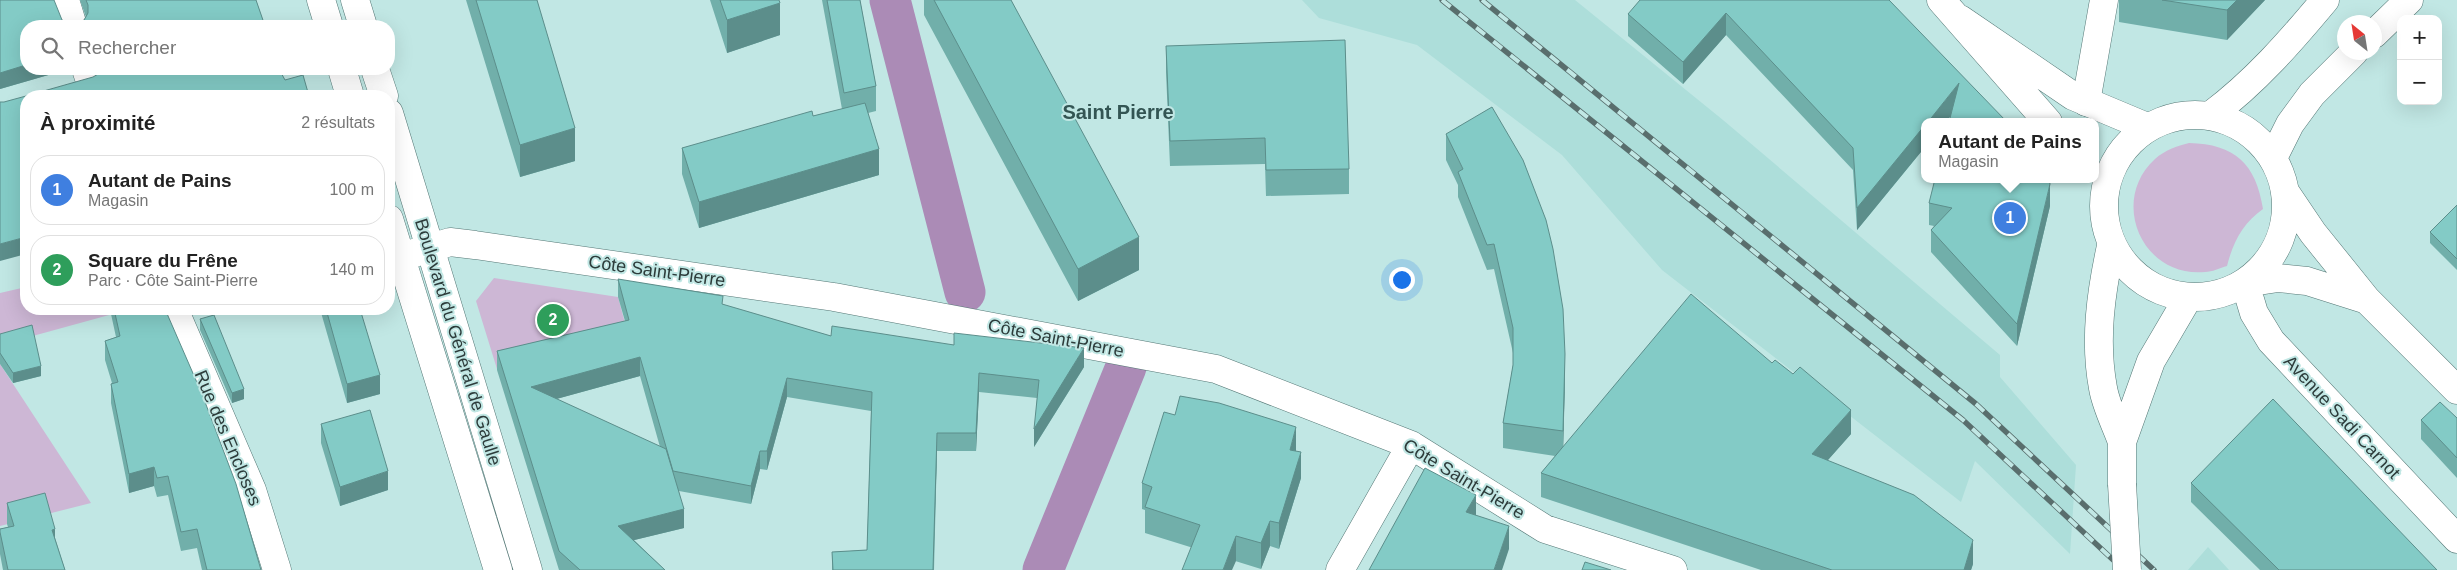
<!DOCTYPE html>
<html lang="fr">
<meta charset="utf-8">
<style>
:root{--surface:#fff;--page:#f6f6f6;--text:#222;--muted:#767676;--line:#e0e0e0;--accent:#7c3aed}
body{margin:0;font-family:Arial,sans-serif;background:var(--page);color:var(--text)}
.controls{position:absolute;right:15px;top:15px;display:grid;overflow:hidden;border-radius:10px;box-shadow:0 5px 20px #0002}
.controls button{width:45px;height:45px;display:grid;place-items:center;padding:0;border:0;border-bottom:1px solid var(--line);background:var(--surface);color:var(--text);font:25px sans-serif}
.compass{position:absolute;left:2337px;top:15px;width:45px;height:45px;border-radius:50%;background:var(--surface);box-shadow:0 5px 20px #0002;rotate:330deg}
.you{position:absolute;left:1401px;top:279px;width:18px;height:18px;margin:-12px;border:4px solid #fff;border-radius:50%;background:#1a73e8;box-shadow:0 0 0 8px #1a73e833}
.badge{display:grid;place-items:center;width:32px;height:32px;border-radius:50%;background:var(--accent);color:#fff;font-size:16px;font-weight:700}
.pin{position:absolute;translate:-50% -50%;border:2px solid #fff;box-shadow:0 1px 5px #0006}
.popup{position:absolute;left:1921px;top:118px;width:178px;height:65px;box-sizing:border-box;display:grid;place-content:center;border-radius:10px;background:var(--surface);filter:drop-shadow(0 1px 4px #0005);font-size:16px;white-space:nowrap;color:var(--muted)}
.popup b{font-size:19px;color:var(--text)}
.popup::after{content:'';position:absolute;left:50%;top:100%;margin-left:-10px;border:10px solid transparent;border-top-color:var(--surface)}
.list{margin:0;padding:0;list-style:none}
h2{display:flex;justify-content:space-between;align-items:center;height:65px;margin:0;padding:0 20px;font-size:21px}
h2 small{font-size:16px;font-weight:400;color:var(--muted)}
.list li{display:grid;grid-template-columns:32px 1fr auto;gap:15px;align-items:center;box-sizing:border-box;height:70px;margin:0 10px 10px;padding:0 10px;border:1px solid var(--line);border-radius:20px}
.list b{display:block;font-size:19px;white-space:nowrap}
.list p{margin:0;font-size:16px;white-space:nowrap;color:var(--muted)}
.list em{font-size:16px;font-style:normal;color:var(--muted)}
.icon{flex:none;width:28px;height:28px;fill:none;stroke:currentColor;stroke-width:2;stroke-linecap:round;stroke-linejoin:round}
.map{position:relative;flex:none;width:2457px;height:570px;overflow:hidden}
.search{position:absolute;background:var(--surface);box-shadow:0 5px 20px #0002;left:20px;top:20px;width:375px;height:55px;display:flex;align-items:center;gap:12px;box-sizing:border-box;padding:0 18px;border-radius:20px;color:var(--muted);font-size:19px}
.panel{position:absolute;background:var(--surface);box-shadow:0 5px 20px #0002;left:20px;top:90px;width:375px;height:225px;border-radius:20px}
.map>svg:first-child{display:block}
</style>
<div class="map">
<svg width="2457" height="570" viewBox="0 0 2457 570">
<rect width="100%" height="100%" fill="#c1e7e4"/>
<path fill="#addeda" d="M 1302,0 L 1575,0 L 1723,120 L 2000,355 L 2000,377 L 2076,465 L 2070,554 L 1975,461 L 1961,502 L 1662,270 L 1562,155 L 1417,45 L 1319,18 Z
M 2208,547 L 2229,570 L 2188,570 Z"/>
<path fill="#cdb7d5" d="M 2189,143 C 2235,144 2256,164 2263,209 C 2243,223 2233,242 2227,266 C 2220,268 2212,272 2205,272 C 2142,278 2109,201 2155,159 C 2165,150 2177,146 2189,143 Z
M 494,278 L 618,297 L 629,338 L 497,369 L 476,301 Z
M 26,287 L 26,309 L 131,309 L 0,345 L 0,293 Z
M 0,364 L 91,503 L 0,526 Z"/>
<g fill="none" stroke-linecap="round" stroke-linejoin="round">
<path stroke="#ab8bb6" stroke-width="41" d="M 890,0 L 965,292
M 1043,570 L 1126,367"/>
<defs>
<path id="minor" d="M 65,0 L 73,26
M 321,0 L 329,26
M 355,0 L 363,26
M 86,69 L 95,96
M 342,69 L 350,96
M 375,69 L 384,96
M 2086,102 L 2104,0
M 389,113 L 528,570
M 389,219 L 498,570
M 401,257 L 450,242 L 475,245 L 834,297 L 1216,369 L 1411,445 L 1545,529 L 1673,570
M 174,309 L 252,490 L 277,570
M 1340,570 L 1411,445"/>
<path id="major" d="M 1941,0 L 2048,122
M 1960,19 L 2073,96 L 2147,127
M 2374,34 L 2409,0
M2104 206a91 91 0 1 1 182 0a91 91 0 1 1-182 0Z
M 2211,115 C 2255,82 2290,42 2325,0
M 2273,158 L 2290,124 L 2312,94 L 2354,52
M 2286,193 L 2313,233 L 2367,300 L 2457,390
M 2111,246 C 2101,292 2094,340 2103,388 C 2106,406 2116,425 2122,442
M 2245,283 L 2254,313 L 2271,341 L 2457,539
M 2245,283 L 2278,278 L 2307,281 L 2367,300
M 2122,484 L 2122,442 L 2151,361 L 2188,298"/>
</defs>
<use href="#minor" stroke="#547775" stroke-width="29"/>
<use href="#major" stroke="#547775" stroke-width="29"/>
<use href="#minor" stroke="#fff" stroke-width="28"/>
<use href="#major" stroke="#fff" stroke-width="28"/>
<defs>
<path id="rail" d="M 1442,0 L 1963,420 L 2124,570
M 1482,0 L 1976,404 L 2154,570"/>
</defs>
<use href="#rail" stroke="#596e6d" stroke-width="5.5"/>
<use href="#rail" stroke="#c1e7e4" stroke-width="4" stroke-dasharray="11" stroke-linecap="butt"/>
<defs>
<path id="major-bridge" d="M 2122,484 L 2127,570"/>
</defs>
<use href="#major-bridge" stroke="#547775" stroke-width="29" stroke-linecap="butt"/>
<use href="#major-bridge" stroke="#fff" stroke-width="28"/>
</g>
<path fill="#71afaa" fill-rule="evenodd" d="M 0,0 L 62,20 L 69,24 L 78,24 L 84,20 L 86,17 L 80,0 L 256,0 L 265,26 L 26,26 L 26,69 L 69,69 L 0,89 Z
M 466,0 L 537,0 L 575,161 L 520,177 Z
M 710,0 L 779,0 L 780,35 L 727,53 Z
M 822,0 L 860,0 L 876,86 L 876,111 L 868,113 L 879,175 L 699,228 L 682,174 L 682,148 L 842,109 Z
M 924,0 L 1011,0 L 1139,270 L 1078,301 L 924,15 Z
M 1889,0 L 1951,115 L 1946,122 L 1925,122 L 1925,147 L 1857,230 L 1853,170 L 1726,35 L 1683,84 L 1628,36 L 1628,14 Z
M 2119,0 L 2265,0 L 2227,40 L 2119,22 Z
M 1166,46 L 1349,169 L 1349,194 L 1266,196 L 1265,164 L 1170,166 L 1166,72 Z
M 1446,134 L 1565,379 L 1563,446 L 1851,434 L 1827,461 L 1973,564 L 1971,570 L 1761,570 L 1541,497 L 1541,473 L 1555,456 L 1503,448 L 1503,423 L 1513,365 L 1513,353 L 1494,269 L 1487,270 L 1458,197 L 1458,185 L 1446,160 Z
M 1929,203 L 2050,206 L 2017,346 L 1931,252 L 1931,230 L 1934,226 L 1929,225 Z
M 2457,205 L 2457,270 L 2430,243 L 2430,232 Z
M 618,279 L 723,305 L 831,336 L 1084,367 L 1034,447 L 1037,398 L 979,392 L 976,451 L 937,451 L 934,570 L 832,570 L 832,552 L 867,550 L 871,411 L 787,397 L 767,470 L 760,469 L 751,504 L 679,491 L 684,528 L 634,540 L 665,570 L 559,570 L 497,370 L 497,351 L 625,321 L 618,297 ZM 640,376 L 660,447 L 556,399 Z
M 111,309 L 165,309 L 261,570 L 202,570 L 197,548 L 181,551 L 168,495 L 157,497 L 154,486 L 129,493 L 111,403 L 111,384 L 112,383 L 105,360 L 105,341 L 116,337 L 111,314 Z
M 320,309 L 360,309 L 380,394 L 347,403 Z
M 200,319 L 244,399 L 232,403 L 200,330 Z
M 0,334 L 41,376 L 13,383 L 0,364 Z
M 2457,418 L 2457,478 L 2421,439 L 2421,420 Z
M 321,424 L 388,490 L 340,506 L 321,443 Z
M 1296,451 L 1301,478 L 1279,549 L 1270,546 L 1261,569 L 1145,533 L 1145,510 L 1142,509 L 1142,483 Z
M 2191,483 L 2437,570 L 2260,570 L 2191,502 Z
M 7,503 L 55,538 L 65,570 L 3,570 L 0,554 L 0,529 L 8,527 L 7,524 Z"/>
<path fill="#5c8e8b" d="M 2237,0 L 2265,0 L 2227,40 L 2227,10 Z
M 780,3 L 780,35 L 727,53 L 727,20 Z
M 1726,13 L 1726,35 L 1683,84 L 1683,62 Z
M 26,65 L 26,69 L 69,69 L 0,89 L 0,73 Z
M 1959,83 L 1959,105 L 1946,122 L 1928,122 Z
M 1925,125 L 1925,147 L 1857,230 L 1857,208 Z
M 575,128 L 575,161 L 520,177 L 520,145 Z
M 879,149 L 879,175 L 699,228 L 699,202 Z
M 2050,184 L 2050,206 L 2017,346 L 2017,324 Z
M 26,237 L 26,254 L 0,261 L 0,244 Z
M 1139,237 L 1139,270 L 1078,301 L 1078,269 Z
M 1084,348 L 1084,367 L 1034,447 L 1034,429 Z
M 1565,354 L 1565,379 L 1563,457 L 1563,431 Z
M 640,357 L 640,376 L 531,406 L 531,387 Z
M 41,366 L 41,376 L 13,383 L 13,373 Z
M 979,373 L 979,392 L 976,451 L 976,433 Z
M 380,375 L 380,394 L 347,403 L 347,384 Z
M 787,378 L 787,397 L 767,470 L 767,451 Z
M 244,389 L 244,399 L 232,403 L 232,393 Z
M 1851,410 L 1851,434 L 1812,478 L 1812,454 Z
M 1296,427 L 1296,453 L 1290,450 Z
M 937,433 L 937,451 L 933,570 Z
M 760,451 L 760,469 L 751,504 L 751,486 Z
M 1301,452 L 1301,478 L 1279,549 L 1279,523 Z
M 154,467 L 154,486 L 129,493 L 129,474 Z
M 388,471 L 388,490 L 340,506 L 340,487 Z
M 1476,495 L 1476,518 L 1466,512 Z
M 684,509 L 684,528 L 618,544 L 618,526 Z
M 1270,521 L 1270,546 L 1261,569 L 1261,543 Z
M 1509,526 L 1509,549 L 1502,570 L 1494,570 Z
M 55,529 L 55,550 L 52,530 Z
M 1236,536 L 1236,561 L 1232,570 L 1223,570 Z
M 1973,540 L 1973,564 L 1971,570 L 1964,570 Z"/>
<path fill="#83cbc6" stroke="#5c8e8b" d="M 0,0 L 54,0 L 62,20 L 69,24 L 78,24 L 84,20 L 88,13 L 88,5 L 86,0 L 256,0 L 265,26 L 26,26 L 26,65 L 0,73 Z
M 476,0 L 537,0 L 575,128 L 520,145 Z
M 720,0 L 779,0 L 780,3 L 727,20 Z
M 827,0 L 860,0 L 876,86 L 844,93 Z
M 934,0 L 1011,0 L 1139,237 L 1078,269 Z
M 1640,0 L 1889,0 L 2007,122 L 1949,122 L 1959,83 L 1928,122 L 1925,122 L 1925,125 L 1857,208 L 1853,148 L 1726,13 L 1683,62 L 1628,14 Z
M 2162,0 L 2237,0 L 2227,10 Z
M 1345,40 L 1349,169 L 1266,170 L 1265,138 L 1170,141 L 1166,46 Z
M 103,69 L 279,69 L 285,80 L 303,75 L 309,96 L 26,96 L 93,77 L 100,73 Z
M 26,96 L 26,237 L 0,244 L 0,102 L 4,102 Z
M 865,103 L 879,149 L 699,202 L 682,148 L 812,111 L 813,116 Z
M 1492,107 L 1523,160 L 1546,220 L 1553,249 L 1563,309 L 1565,354 L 1563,431 L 1503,423 L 1513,365 L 1513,328 L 1494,244 L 1487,245 L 1458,172 L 1463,169 L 1446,134 Z
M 1935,179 L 2049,179 L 2050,184 L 2017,324 L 1931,230 L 1952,208 L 1929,203 Z
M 2457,205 L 2457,259 L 2430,232 Z
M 618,279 L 723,296 L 722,304 L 831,336 L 832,326 L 954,345 L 954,333 L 1084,348 L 1034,429 L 1039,380 L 979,373 L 976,433 L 937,433 L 933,570 L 833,570 L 832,552 L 867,550 L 872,392 L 787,378 L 767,451 L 760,451 L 751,486 L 673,471 L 640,357 L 531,387 L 666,449 L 684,509 L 618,526 L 665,570 L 580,570 L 559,551 L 497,351 L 629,320 Z
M 1691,294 L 1772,363 L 1775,360 L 1793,374 L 1800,367 L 1851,410 L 1812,454 L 1914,495 L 1973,540 L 1964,570 L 1832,570 L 1541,473 Z
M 114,309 L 165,309 L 202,394 L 236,484 L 261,570 L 207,570 L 197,529 L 181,532 L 168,476 L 157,478 L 154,467 L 129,474 L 111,384 L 118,382 L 105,341 L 120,336 Z
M 326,309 L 360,309 L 380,375 L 347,384 Z
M 214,315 L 244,389 L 232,393 L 200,319 Z
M 32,325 L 41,366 L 13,373 L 0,353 L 0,334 Z
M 1180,396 L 1219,403 L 1296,427 L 1290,450 L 1301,452 L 1279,523 L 1270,521 L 1261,543 L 1236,536 L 1223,570 L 1182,570 L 1200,525 L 1145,507 L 1152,487 L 1142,483 L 1164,412 L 1175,415 Z
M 2273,399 L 2437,570 L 2279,570 L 2191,483 Z
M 2440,402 L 2457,418 L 2457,458 L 2421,420 Z
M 370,410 L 388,471 L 340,487 L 321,424 Z
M 1425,468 L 1476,495 L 1466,512 L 1509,526 L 1494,570 L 1369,570 Z
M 45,493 L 55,529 L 52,530 L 65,570 L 8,570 L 0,532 L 0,529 L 14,526 L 7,503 Z
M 1585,562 L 1611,570 L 1582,570 Z"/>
<g text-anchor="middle" stroke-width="4" stroke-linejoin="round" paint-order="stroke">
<g font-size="18" fill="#2d3c3b" stroke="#c1e7e4">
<text transform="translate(657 271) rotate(8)" y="6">Côte Saint-Pierre</text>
<text transform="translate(1056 338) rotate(11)" y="6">Côte Saint-Pierre</text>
<text transform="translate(458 342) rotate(73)" y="6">Boulevard du Général de Gaulle</text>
<text transform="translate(2342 417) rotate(47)" y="6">Avenue Sadi Carnot</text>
<text transform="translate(228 438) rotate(67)" y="6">Rue des Encloses</text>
<text transform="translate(1464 479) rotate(31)" y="6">Côte Saint-Pierre</text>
</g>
<g font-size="20" font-weight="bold" fill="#335553" stroke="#c1e7e4">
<text x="1118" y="119">Saint Pierre</text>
</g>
</g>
</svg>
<div class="controls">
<button>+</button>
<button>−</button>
</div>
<svg class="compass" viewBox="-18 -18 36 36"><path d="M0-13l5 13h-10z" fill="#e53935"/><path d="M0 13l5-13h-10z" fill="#767676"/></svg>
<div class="you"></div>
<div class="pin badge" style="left:2010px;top:218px;background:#3f7fe0">1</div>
<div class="popup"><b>Autant de Pains</b>Magasin</div>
<div class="pin badge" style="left:553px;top:320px;background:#2e9e5b">2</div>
<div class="search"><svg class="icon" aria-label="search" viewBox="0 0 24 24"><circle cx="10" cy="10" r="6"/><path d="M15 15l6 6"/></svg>Rechercher</div>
<section class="panel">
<h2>À proximité<small>2 résultats</small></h2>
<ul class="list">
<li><span class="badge" style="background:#3f7fe0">1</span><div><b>Autant de Pains</b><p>Magasin</p></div><em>100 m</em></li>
<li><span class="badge" style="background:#2e9e5b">2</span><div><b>Square du Frêne</b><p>Parc · Côte Saint-Pierre</p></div><em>140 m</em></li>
</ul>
</section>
</div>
